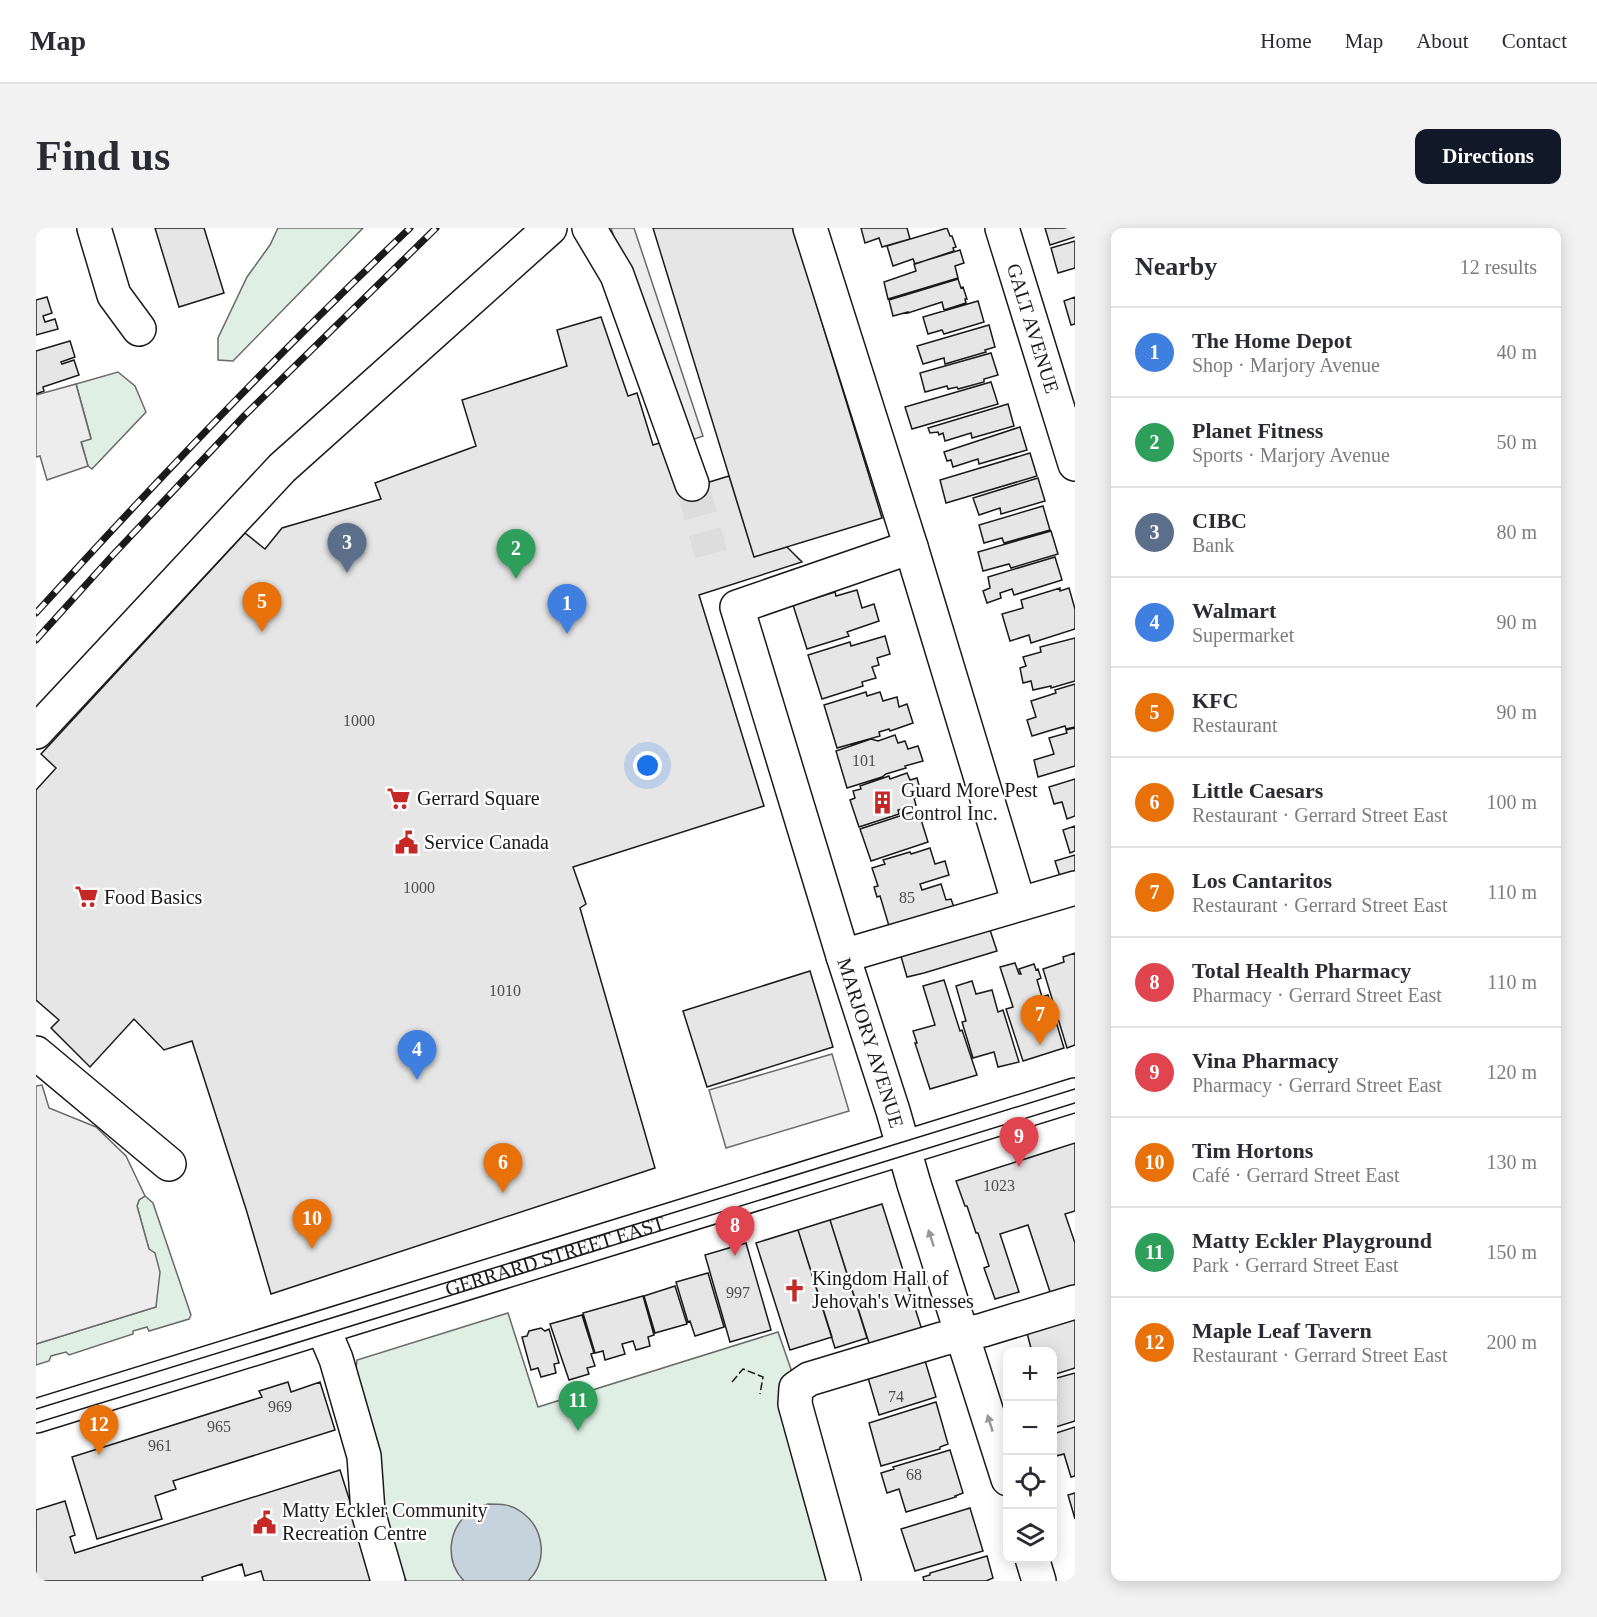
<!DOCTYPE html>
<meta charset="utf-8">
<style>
:root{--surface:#fff;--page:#f2f2f3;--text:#2b2b33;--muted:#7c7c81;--line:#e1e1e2;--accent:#111827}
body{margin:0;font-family:"Times New Roman",serif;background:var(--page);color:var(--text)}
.controls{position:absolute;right:18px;bottom:18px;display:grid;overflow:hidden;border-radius:12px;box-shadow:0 3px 15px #0003}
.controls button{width:54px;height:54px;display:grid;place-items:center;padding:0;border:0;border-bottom:2px solid var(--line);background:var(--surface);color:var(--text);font:30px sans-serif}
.you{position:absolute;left:612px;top:538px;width:21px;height:21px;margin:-15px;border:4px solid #fff;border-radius:50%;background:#1a73e8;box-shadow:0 0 0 9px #1a73e833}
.badge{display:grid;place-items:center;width:39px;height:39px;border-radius:50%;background:var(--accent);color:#fff;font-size:20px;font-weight:700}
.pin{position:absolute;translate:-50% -50px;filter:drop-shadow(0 2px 3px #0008)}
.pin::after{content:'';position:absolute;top:32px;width:21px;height:18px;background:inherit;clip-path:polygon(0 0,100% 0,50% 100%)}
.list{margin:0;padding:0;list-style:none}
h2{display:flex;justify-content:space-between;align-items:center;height:78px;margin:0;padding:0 24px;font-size:26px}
h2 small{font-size:20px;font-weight:400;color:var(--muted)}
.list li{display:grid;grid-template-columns:39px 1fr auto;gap:18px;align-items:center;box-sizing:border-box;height:90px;padding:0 24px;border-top:2px solid var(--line)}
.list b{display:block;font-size:22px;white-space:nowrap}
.list p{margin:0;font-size:20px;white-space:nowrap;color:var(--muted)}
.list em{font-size:20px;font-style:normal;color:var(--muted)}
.icon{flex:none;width:33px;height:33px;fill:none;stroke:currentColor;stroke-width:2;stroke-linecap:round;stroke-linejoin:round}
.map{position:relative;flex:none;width:1039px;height:1353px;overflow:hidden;border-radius:12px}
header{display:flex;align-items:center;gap:36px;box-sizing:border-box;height:84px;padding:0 30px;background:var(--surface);border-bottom:2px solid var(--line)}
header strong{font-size:28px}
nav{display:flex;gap:33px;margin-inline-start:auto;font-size:21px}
.intro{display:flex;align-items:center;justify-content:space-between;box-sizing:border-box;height:144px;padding:0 36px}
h1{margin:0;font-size:42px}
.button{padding:15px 27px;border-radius:12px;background:var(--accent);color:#fff;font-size:21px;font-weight:700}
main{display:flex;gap:36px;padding:0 36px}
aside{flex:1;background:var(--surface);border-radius:12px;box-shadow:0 3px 15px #0003}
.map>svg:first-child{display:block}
</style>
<header>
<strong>Map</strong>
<nav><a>Home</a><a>Map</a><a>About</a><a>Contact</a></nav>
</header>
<div class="intro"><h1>Find us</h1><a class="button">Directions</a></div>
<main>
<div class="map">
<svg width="1039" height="1353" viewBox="0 0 1039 1353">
<rect width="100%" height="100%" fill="#fff"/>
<path fill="#e0efe3" stroke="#6a6a6a" stroke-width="1.5" d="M 242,0 L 327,0 L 197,133 L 182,132 L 182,110 L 211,49 L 234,17 Z
M 82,144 L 99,158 L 110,184 L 56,241 L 52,238 L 45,213 L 55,210 L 40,156 Z
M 109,968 L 117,975 L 155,1087 L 153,1091 L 113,1103 L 111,1099 L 97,1103 L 97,1106 L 33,1127 L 30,1124 L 15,1128 L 13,1133 L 0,1137 L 0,1116 L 120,1079 L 113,1022 L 101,978 L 103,972 Z
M 472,1085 L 502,1179 L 742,1104 L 757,1147 L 798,1353 L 371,1353 L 358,1336 L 318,1160 L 321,1132 Z"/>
<path fill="#ededed" stroke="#6a6a6a" stroke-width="1.5" d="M 575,0 L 598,0 L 667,208 L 647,215 Z
M 40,156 L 55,211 L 45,214 L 52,238 L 11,252 L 4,228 L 0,229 L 0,167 Z
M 796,826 L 813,883 L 690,920 L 673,862 Z
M 6,857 L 13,880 L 60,899 L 90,928 L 109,968 L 103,972 L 101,978 L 113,1021 L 119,1025 L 124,1044 L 120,1079 L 0,1116 L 0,858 Z"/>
<path fill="#c6d2dc" stroke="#6a6a6a" stroke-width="1.5" d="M 452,1276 C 464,1276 475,1276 484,1283 C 508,1299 513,1333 492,1353 L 428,1353 C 408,1332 412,1300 435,1283 C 440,1280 446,1278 452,1276 Z"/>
<path fill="#e6e6e6" stroke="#1a1a1a" stroke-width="1.5" d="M 119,0 L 168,0 L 188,65 L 143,79 Z
M 617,0 L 757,0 L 846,290 L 718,329 Z
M 825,0 L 871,0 L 874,11 L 846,19 L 843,10 L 829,15 Z
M 911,0 L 914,8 L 916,8 L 920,19 L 917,20 L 918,23 L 879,36 L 877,31 L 857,38 L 851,18 Z
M 1009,0 L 1039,0 L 1039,9 L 1014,17 Z
M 1039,13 L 1039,40 L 1022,45 L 1015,20 Z
M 924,22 L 928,35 L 919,38 L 922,50 L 852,71 L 848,54 L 880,43 L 878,36 Z
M 922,51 L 925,60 L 927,59 L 931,71 L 929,71 L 930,75 L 908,82 L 906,74 L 872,85 L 872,84 L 857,88 L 853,72 Z
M 11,69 L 16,85 L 7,88 L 9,94 L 19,91 L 22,101 L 0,107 L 0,72 Z
M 1039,69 L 1039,96 L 1035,97 L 1028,73 Z
M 942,73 L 948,94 L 908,106 L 906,102 L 892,106 L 887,89 Z
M 565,89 L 592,168 L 601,165 L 617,217 L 630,213 L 647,262 L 693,248 L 718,329 L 751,319 L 766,334 L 663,367 L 728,578 L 537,639 L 550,676 L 544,680 L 619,940 L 235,1066 L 210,981 L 156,813 L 128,822 L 98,791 L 54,839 L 15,800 L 23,792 L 0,772 L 0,562 L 20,540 L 5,526 L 209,305 L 229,321 L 246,300 L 345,271 L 339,255 L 440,218 L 426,172 L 531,138 L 521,102 Z
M 953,97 L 959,119 L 949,122 L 950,124 L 909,136 L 908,130 L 887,136 L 881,118 Z
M 34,113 L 39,129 L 25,134 L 26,136 L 38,132 L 43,147 L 7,159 L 8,163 L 0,166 L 0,123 Z
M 955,125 L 962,147 L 948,151 L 948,154 L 922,161 L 921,159 L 912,161 L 911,158 L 889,164 L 884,145 Z
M 955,154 L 962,176 L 876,201 L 869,179 Z
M 972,176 L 978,198 L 936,210 L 935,205 L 909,213 L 907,205 L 903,207 L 902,204 L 894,205 L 892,200 Z
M 984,199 L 991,222 L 943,236 L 942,231 L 917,239 L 915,232 L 911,233 L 908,224 Z
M 994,225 L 1001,248 L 910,275 L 904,252 Z
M 1002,250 L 1009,273 L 965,286 L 964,280 L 943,287 L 937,270 Z
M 1007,278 L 1014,302 L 968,315 L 966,310 L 948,315 L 943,297 Z
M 1015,303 L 1022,326 L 975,340 L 973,336 L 947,343 L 942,324 Z
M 1019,329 L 1026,352 L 978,367 L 976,361 L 964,365 L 965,370 L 951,375 L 947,363 L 954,360 L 952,349 Z
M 1024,360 L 1024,363 L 1033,360 L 1039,381 L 1039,401 L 995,415 L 993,407 L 974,413 L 966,386 L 987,380 L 985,372 Z
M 821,362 L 826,380 L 838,376 L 843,393 L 811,404 L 813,408 L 771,421 L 757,377 L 799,364 L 800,368 Z
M 849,408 L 854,426 L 841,430 L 843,437 L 836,439 L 840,450 L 826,454 L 827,458 L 786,471 L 772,427 L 814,414 L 815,418 Z
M 1039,410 L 1039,453 L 1015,460 L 1015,458 L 997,462 L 995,453 L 987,455 L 984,440 L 990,438 L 987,429 L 1005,424 L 1004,419 Z
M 1039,456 L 1039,499 L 1030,501 L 1029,498 L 996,508 L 991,492 L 1000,489 L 995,473 L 1020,465 L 1019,462 Z
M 830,464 L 831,468 L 844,464 L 847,473 L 861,469 L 863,479 L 871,476 L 877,495 L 854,503 L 853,501 L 843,504 L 844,508 L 801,520 L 788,477 Z
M 1039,500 L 1039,538 L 1002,549 L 998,532 L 1018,526 L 1013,510 L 1031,505 L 1030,502 Z
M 859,507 L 862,515 L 869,513 L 872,521 L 882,518 L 887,533 L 869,538 L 870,540 L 850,546 L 846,549 L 811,560 L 800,523 L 835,511 L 842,513 Z
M 871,545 L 874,552 L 881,550 L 886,568 L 878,570 L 880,577 L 862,582 L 863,586 L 823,599 L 814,572 L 819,570 L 817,563 L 825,561 L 824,558 L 853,548 L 854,551 Z
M 1039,551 L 1039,588 L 1031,591 L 1026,574 L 1018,576 L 1013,559 Z
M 882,582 L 892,614 L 835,633 L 824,601 Z
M 1039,598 L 1039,623 L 1034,625 L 1027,602 Z
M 894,620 L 899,636 L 909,633 L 913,647 L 884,656 L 886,662 L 905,656 L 910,672 L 915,671 L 921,687 L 856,708 L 844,668 L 841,669 L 838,659 L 842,658 L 836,640 L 849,636 L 847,632 L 874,624 L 875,626 Z
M 1039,627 L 1039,651 L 1026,655 L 1019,633 Z
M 953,699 L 961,723 L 888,745 L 871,749 L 864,725 Z
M 1039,725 L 1039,817 L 1031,820 L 1007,741 L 1028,734 L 1027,729 Z
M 979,735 L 983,746 L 985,746 L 983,741 L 998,736 L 1000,742 L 1002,741 L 1005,750 L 1001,752 L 1006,769 L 1012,767 L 1028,820 L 987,833 L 970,781 L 977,779 L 964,739 Z
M 774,743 L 797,819 L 671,859 L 647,783 Z
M 908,752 L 924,803 L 926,802 L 941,847 L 894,861 L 879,815 L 881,815 L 877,803 L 899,797 L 887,758 Z
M 936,753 L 940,766 L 956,762 L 962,784 L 967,782 L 983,834 L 962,839 L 958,824 L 937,830 L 926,794 L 930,793 L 920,758 Z
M 1039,915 L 1039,983 L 1029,986 L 1039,1015 L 1039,1069 L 1018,1076 L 992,997 L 964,1006 L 983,1064 L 959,1071 L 948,1040 L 953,1038 L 942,1005 L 940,1005 L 931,978 L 929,978 L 920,953 Z
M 846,976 L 886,1102 L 834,1118 L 794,992 Z
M 794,992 L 831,1110 L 799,1120 L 762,1002 Z
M 762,1002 L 796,1109 L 754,1122 L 720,1015 Z
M 710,1015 L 735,1102 L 694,1114 L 669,1027 Z
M 672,1045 L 688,1099 L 659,1108 L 654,1093 L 652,1094 L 640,1054 Z
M 639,1058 L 651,1096 L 619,1105 L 608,1068 Z
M 607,1068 L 618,1107 L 612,1109 L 614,1118 L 600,1122 L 597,1113 L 586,1116 L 589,1126 L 569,1132 L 567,1123 L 559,1125 L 547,1085 Z
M 546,1087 L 558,1125 L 555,1126 L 559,1138 L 551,1140 L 553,1146 L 533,1152 L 514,1096 Z
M 1039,1091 L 1039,1140 L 1017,1147 L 1017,1124 L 996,1124 L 991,1105 Z
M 505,1100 L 509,1103 L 513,1101 L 523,1135 L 518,1136 L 520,1145 L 505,1149 L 502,1140 L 495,1142 L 486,1109 L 491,1108 L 493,1103 Z
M 887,1126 L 900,1169 L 843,1187 L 830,1143 Z
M 1039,1145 L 1039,1193 L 1020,1199 L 1019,1198 L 1017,1199 L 1017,1151 Z
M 252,1154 L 255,1164 L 284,1154 L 299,1202 L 137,1253 L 140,1261 L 119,1268 L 126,1291 L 61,1311 L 36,1229 L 226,1169 L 223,1163 Z
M 900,1174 L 912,1216 L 904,1219 L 904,1221 L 845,1238 L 833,1195 Z
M 1039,1199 L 1039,1248 L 1035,1249 L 1028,1226 L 1020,1228 L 1017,1216 L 1017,1206 Z
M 914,1222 L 927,1265 L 919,1268 L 920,1269 L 870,1284 L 863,1261 L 851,1265 L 845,1245 L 858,1241 L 857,1239 Z
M 304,1242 L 339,1353 L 228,1353 L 225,1343 L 209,1348 L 206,1336 L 166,1349 L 167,1353 L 0,1353 L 0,1282 L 29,1273 L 39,1307 L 34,1309 L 39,1325 Z
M 1039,1265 L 1039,1291 L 1032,1267 Z
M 934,1280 L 947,1323 L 879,1343 L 865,1301 Z
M 951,1328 L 957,1350 L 950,1353 L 888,1353 L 887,1349 L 894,1347 L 894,1345 Z"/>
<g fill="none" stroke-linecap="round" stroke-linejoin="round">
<path stroke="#ddd" stroke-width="33" stroke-dasharray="33 16" stroke-linecap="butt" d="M 656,256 L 675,326"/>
<defs>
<g id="minor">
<path d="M 58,0 L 78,67 L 103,101"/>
<path d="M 553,0 L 581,47 L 656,256"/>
<path d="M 774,0 L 875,319 L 983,676"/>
<path id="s1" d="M 966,0 L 1039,236"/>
<path id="s2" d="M 875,319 L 701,379 L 807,728 L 857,883 L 878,956 L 972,1251"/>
<path d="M 0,504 L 246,240 L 514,0"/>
<path d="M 807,728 L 1039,660"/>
<path d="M 0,825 L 133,936"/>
<path d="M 287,1100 L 300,1131 L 328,1228 L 332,1284 L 352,1353"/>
<path d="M 996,1330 L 1003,1353"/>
<path d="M 808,1353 L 759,1176 L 760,1160 L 773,1151 L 906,1111 L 947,1102 L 1039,1074"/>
</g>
<g id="major">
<path id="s3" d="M 0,1188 L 1039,867"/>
</g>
</defs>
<use href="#minor" stroke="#1a1a1a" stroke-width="36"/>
<use href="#major" stroke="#1a1a1a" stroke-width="36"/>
<use href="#minor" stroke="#fff" stroke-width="33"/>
<use href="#major" stroke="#fff" stroke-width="33"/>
<path stroke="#1a1a1a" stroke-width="1.5" d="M 0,1181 L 1039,861
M 0,1195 L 1039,875"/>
<defs>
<path id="rail" d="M 0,385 C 120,253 244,123 374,0
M 0,412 L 75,329 L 208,188 L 400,0"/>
</defs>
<use href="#rail" stroke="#1a1a1a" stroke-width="7"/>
<use href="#rail" stroke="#fff" stroke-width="4.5" stroke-dasharray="14" stroke-linecap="butt"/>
<path stroke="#1a1a1a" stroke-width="1.5" stroke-dasharray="8 3" stroke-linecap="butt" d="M 696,1154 L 707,1141 L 727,1149 L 724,1166"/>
</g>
<defs><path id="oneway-solid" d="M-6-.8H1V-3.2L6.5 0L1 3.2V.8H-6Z" transform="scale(1.5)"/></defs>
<g fill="#989898">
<use href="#oneway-solid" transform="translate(895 1010) rotate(-108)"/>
<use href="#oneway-solid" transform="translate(954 1195) rotate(-107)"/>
</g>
<defs>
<symbol id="supermarket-bare" viewBox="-9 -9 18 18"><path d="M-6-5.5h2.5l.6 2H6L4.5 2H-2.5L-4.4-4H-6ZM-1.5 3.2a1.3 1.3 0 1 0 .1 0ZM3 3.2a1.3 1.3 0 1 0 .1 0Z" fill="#c62828" stroke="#fff" stroke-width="2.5" paint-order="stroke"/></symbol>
<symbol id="building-bare" viewBox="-9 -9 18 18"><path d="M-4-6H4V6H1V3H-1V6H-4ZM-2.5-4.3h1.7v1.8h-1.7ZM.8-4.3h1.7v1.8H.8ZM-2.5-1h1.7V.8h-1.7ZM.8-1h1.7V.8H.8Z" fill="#c62828" stroke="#fff" stroke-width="2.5" paint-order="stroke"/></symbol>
<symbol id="civic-bare" viewBox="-9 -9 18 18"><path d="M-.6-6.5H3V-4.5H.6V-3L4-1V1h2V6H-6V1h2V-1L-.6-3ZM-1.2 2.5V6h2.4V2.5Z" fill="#c62828" stroke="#fff" stroke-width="2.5" paint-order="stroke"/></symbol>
<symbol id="church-bare" viewBox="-9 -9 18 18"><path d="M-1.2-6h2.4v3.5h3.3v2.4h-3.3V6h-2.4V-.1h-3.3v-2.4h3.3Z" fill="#c62828" stroke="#fff" stroke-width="2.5" paint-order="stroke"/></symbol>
</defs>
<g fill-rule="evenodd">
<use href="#supermarket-bare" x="346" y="554" width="33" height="33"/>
<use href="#building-bare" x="830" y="558" width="33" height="33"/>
<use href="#civic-bare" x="354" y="598" width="33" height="33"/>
<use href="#supermarket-bare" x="34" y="652" width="33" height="33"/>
<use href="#church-bare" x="742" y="1046" width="33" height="33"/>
<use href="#civic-bare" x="212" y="1278" width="33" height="33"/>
</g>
<g text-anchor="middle" stroke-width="4.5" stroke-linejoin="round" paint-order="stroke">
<g font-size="16" fill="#4d4d4d">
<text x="323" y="498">1000</text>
<text x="828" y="538">101</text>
<text x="383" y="665">1000</text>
<text x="871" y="675">85</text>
<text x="469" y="768">1010</text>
<text x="963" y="963">1023</text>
<text x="702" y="1070">997</text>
<text x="860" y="1174">74</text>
<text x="244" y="1184">969</text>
<text x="183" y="1204">965</text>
<text x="124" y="1223">961</text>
<text x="878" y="1252">68</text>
</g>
<g font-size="20" fill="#1a1a1a" stroke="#fff">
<text dy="7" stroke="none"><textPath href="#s1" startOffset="105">GALT AVENUE</textPath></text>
<text dy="7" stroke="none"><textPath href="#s2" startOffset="640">MARJORY AVENUE</textPath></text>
<text dy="7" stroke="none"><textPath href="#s3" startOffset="543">GERRARD STREET EAST</textPath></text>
</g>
<g font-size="20" fill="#1a1a1a" stroke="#fff" text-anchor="start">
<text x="865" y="569">Guard More Pest<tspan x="865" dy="23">Control Inc.</tspan></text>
<text x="381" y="577">Gerrard Square</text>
<text x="388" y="621">Service Canada</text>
<text x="68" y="676">Food Basics</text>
<text x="776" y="1057">Kingdom Hall of<tspan x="776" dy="23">Jehovah's Witnesses</tspan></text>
<text x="246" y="1289">Matty Eckler Community<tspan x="246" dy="23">Recreation Centre</tspan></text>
</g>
</g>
</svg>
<div class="controls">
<button>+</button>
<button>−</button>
<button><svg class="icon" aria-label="locate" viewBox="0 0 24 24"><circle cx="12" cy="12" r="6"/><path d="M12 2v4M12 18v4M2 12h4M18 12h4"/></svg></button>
<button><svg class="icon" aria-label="layers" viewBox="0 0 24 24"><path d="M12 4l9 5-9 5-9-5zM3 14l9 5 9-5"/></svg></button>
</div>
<div class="you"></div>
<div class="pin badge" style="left:531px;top:406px;background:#3f7fe0">1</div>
<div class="pin badge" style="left:480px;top:351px;background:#2e9e5b">2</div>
<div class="pin badge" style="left:311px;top:345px;background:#5c6f8a">3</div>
<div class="pin badge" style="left:381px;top:852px;background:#3f7fe0">4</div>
<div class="pin badge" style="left:226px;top:404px;background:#e8710a">5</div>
<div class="pin badge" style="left:467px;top:965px;background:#e8710a">6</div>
<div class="pin badge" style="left:1004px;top:817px;background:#e8710a">7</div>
<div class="pin badge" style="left:699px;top:1028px;background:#e0444e">8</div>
<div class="pin badge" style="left:983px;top:939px;background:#e0444e">9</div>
<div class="pin badge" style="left:276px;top:1021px;background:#e8710a">10</div>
<div class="pin badge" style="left:542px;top:1203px;background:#2e9e5b">11</div>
<div class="pin badge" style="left:63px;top:1227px;background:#e8710a">12</div>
</div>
<aside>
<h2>Nearby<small>12 results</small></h2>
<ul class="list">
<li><span class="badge" style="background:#3f7fe0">1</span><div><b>The Home Depot</b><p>Shop · Marjory Avenue</p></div><em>40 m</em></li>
<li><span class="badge" style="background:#2e9e5b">2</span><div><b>Planet Fitness</b><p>Sports · Marjory Avenue</p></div><em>50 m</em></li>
<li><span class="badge" style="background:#5c6f8a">3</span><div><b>CIBC</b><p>Bank</p></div><em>80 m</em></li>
<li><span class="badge" style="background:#3f7fe0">4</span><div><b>Walmart</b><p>Supermarket</p></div><em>90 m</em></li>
<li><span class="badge" style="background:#e8710a">5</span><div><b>KFC</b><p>Restaurant</p></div><em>90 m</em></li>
<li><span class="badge" style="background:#e8710a">6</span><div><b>Little Caesars</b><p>Restaurant · Gerrard Street East</p></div><em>100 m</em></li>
<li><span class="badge" style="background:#e8710a">7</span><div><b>Los Cantaritos</b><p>Restaurant · Gerrard Street East</p></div><em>110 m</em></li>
<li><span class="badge" style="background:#e0444e">8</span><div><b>Total Health Pharmacy</b><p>Pharmacy · Gerrard Street East</p></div><em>110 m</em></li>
<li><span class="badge" style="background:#e0444e">9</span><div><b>Vina Pharmacy</b><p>Pharmacy · Gerrard Street East</p></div><em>120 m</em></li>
<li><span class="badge" style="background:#e8710a">10</span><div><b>Tim Hortons</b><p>Café · Gerrard Street East</p></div><em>130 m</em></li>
<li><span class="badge" style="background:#2e9e5b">11</span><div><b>Matty Eckler Playground</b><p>Park · Gerrard Street East</p></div><em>150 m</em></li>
<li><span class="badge" style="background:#e8710a">12</span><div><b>Maple Leaf Tavern</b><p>Restaurant · Gerrard Street East</p></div><em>200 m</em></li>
</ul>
</aside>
</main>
